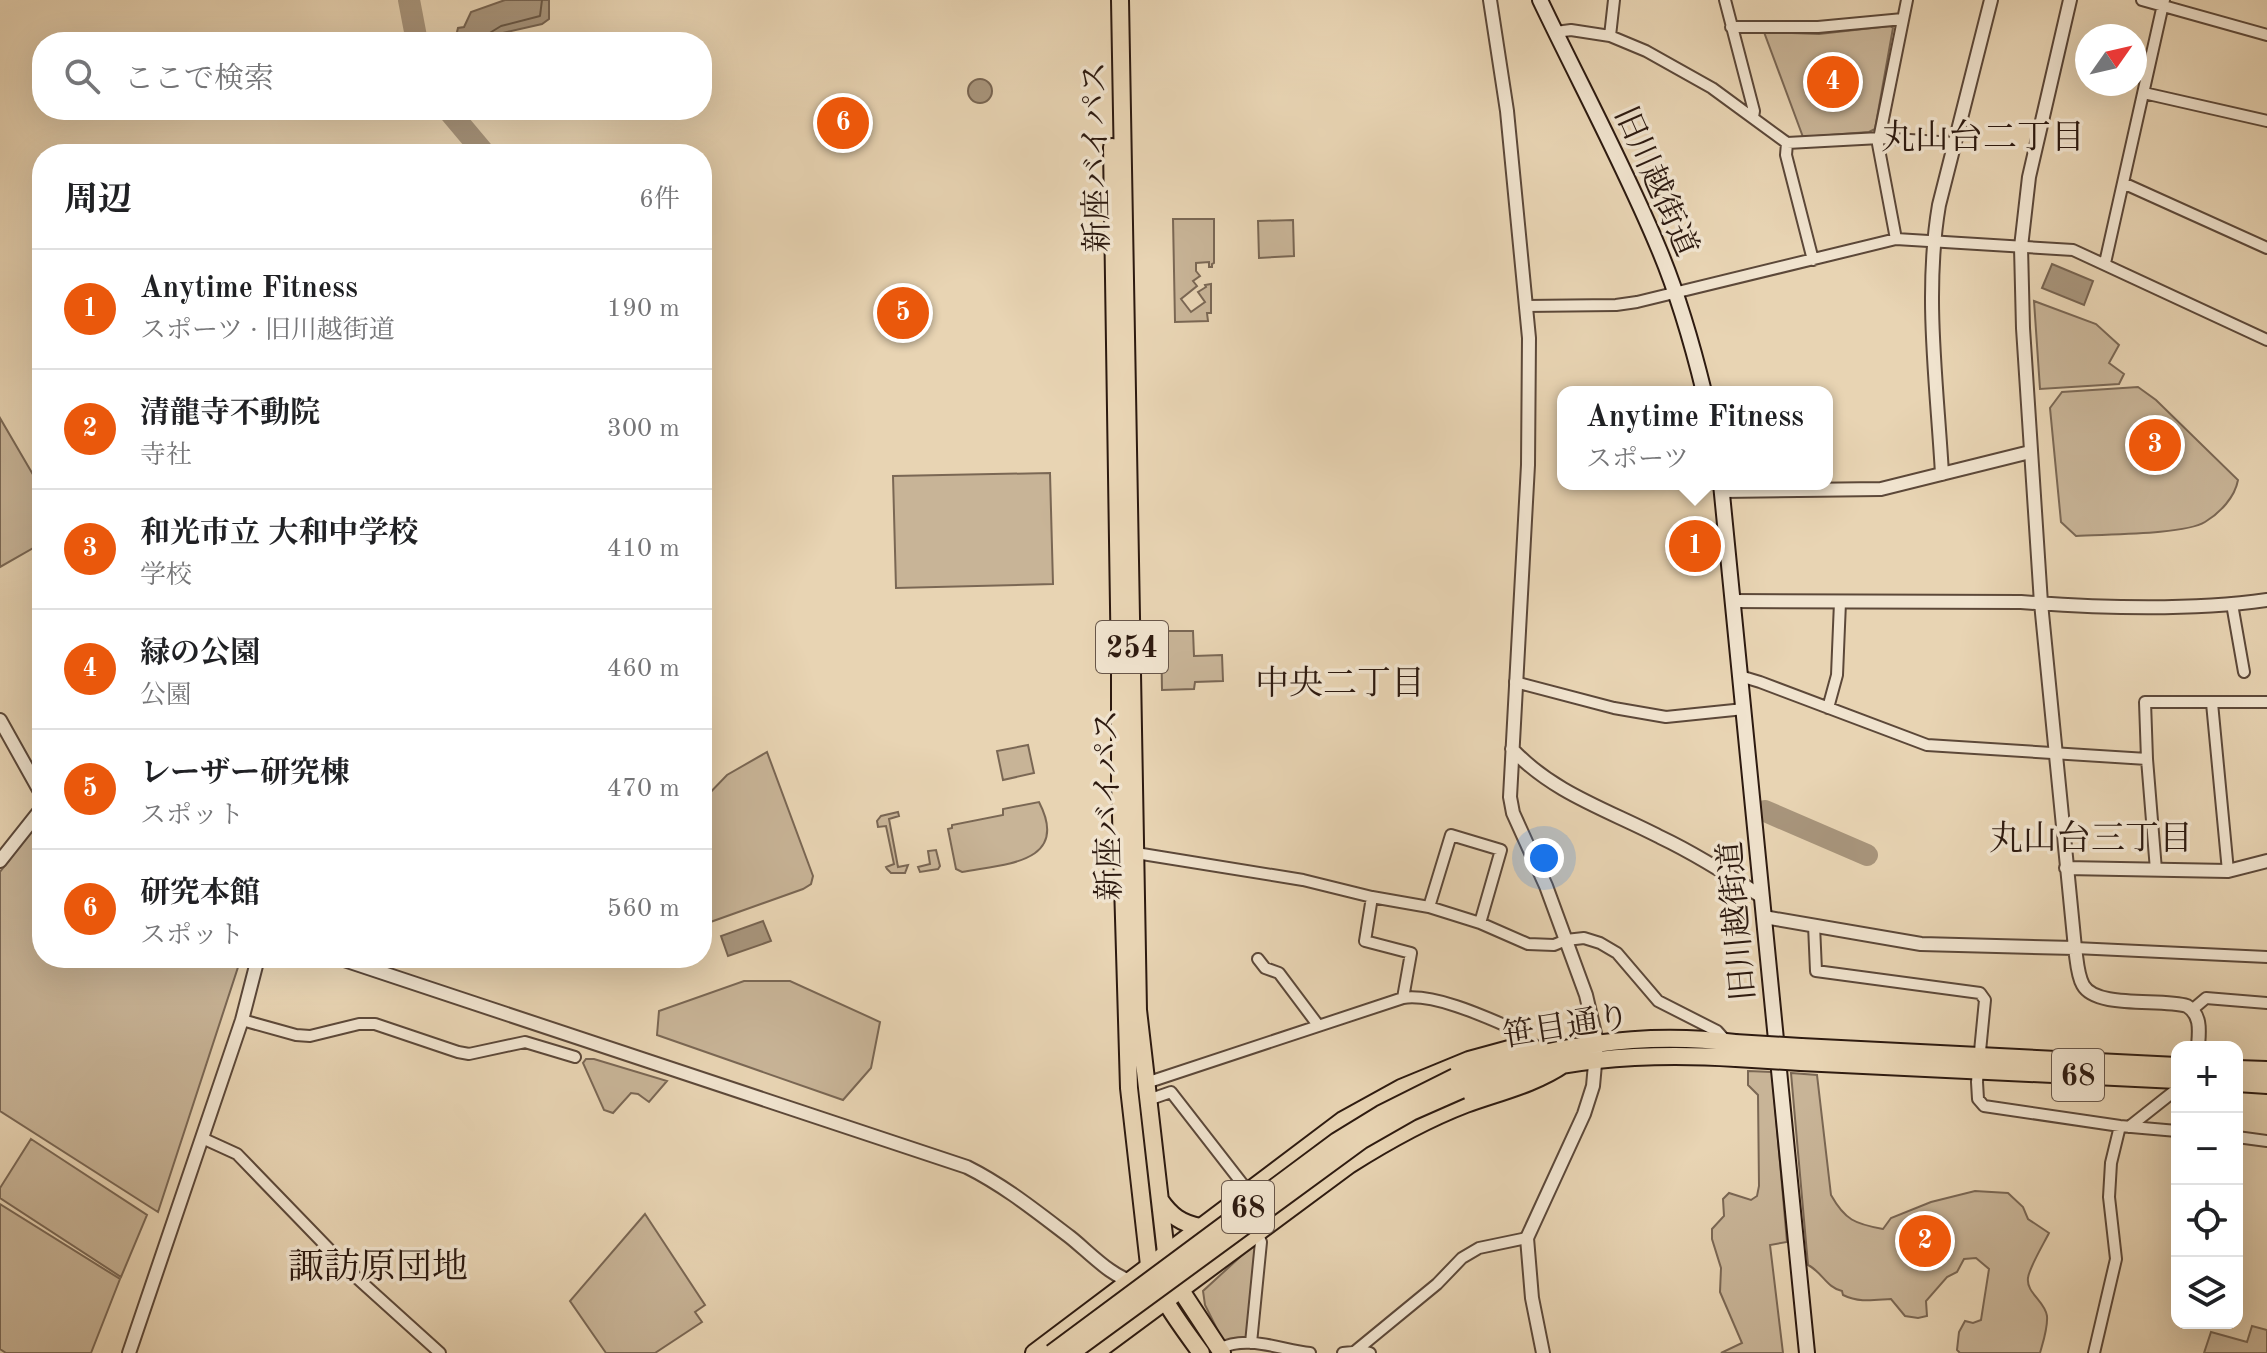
<!DOCTYPE html>
<html lang="ja">
<meta charset="utf-8">
<style>
:root{--surface:#fff;--page:#f6f6f6;--text:#202124;--muted:#757577;--line:#e0e0e0;--accent:#ea580c}
body{margin:0;font-family:"Old Standard TT","Noto Serif JP",serif;background:var(--page);color:var(--text)}
.controls{position:absolute;right:24px;bottom:24px;display:grid;overflow:hidden;border-radius:16px;box-shadow:0 8px 32px #0002}
.controls button{width:72px;height:72px;display:grid;place-items:center;padding:0;border:0;border-bottom:2px solid var(--line);background:var(--surface);color:var(--text);font:40px sans-serif}
.compass{position:absolute;left:2075px;top:24px;width:72px;height:72px;border-radius:50%;background:var(--surface);box-shadow:0 8px 32px #0002;rotate:56deg}
.you{position:absolute;left:1544px;top:858px;width:28px;height:28px;margin:-20px;border:6px solid #fff;border-radius:50%;background:#1a73e8;box-shadow:0 0 0 12px #1a73e833}
.badge{display:grid;place-items:center;width:52px;height:52px;border-radius:50%;background:var(--accent);color:#fff;font-size:26px;font-weight:700}
.pin{position:absolute;translate:-50% -50%;border:4px solid #fff;box-shadow:0 2px 8px #0006}
.popup{position:absolute;left:1557px;top:386px;width:276px;height:104px;box-sizing:border-box;display:grid;place-content:center;border-radius:16px;background:var(--surface);filter:drop-shadow(0 2px 6px #0005);font-size:26px;white-space:nowrap;color:var(--muted)}
.popup b{font-size:30px;color:var(--text)}
.popup::after{content:'';position:absolute;left:50%;top:100%;margin-left:-16px;border:16px solid transparent;border-top-color:var(--surface)}
.list{margin:0;padding:0;list-style:none}
h2{display:flex;justify-content:space-between;align-items:center;height:104px;margin:0;padding:0 32px;font-size:34px}
h2 small{font-size:26px;font-weight:400;color:var(--muted)}
.list li{display:grid;grid-template-columns:52px 1fr auto;gap:24px;align-items:center;box-sizing:border-box;height:120px;padding:0 32px;border-top:2px solid var(--line)}
.list b{display:block;font-size:30px;white-space:nowrap}
.list p{margin:0;font-size:26px;white-space:nowrap;color:var(--muted)}
.list em{font-size:26px;font-style:normal;color:var(--muted)}
.icon{flex:none;width:44px;height:44px;fill:none;stroke:currentColor;stroke-width:2;stroke-linecap:round;stroke-linejoin:round}
.map{position:relative;flex:none;width:2267px;height:1353px;overflow:hidden}
.search{position:absolute;background:var(--surface);box-shadow:0 8px 32px #0002;left:32px;top:32px;width:680px;height:88px;display:flex;align-items:center;gap:20px;box-sizing:border-box;padding:0 28px;border-radius:32px;color:var(--muted);font-size:30px}
.panel{position:absolute;background:var(--surface);box-shadow:0 8px 32px #0002;left:32px;top:144px;width:680px;height:824px;border-radius:32px}
.map>svg:first-child{display:block}
</style>
<div class="map">
<svg width="2267" height="1353" viewBox="0 0 2267 1353">
<rect width="100%" height="100%" fill="#e8d4b3"/>
<filter id="stains"><feTurbulence type="fractalNoise" baseFrequency=".0025" numOctaves="4"/><feColorMatrix values="0 0 0 0 .2 0 0 0 0 .09 0 0 0 0 .02 0 0 0 .5 -.17"/></filter>
<radialGradient id="worn" r=".72"><stop offset=".6" stop-color="#630" stop-opacity="0"/><stop offset="1" stop-color="#630" stop-opacity=".3"/></radialGradient>
<path fill="#c8b497" stroke="#7a6754" stroke-width="2" d="M 1890,26 L 1893,28 L 1875,129 L 1869,132 L 1803,137 L 1764,32 L 1819,34 Z
M 1173,219 L 1214,219 L 1214,263 L 1212,264 L 1212,267 L 1209,267 L 1209,262 L 1196,263 L 1196,271 L 1200,276 L 1193,281 L 1197,286 L 1181,299 L 1191,312 L 1205,302 L 1198,292 L 1206,287 L 1205,285 L 1211,284 L 1211,313 L 1207,313 L 1208,321 L 1175,322 Z
M 1293,220 L 1294,256 L 1259,258 L 1258,221 Z
M 2034,301 L 2096,324 L 2119,345 L 2109,363 L 2124,374 L 2119,384 L 2040,389 Z
M 2138,387 L 2156,400 L 2238,480 C 2235,497 2220,513 2205,522 C 2183,535 2105,534 2076,536 L 2061,522 L 2050,408 L 2062,392 Z
M 0,418 L 42,490 L 42,543 L 0,567 Z
M 1050,473 L 1053,584 L 896,588 L 893,476 Z
M 1161,631 L 1193,631 L 1194,656 L 1222,655 L 1223,681 L 1195,682 L 1194,689 L 1162,690 Z
M 1028,745 L 1034,773 L 1003,780 L 997,751 Z
M 767,752 L 813,876 L 811,884 L 803,889 L 702,925 L 702,801 L 727,775 Z
M 1039,802 C 1071,864 1003,864 962,872 L 956,869 L 948,829 L 952,828 L 952,825 L 1003,815 L 1003,809 Z
M 898,812 L 899,816 L 889,819 L 898,867 L 908,865 L 905,873 L 891,873 L 887,869 L 886,867 L 894,864 L 886,826 L 878,827 L 877,821 L 881,816 Z
M 34,828 L 42,829 L 42,958 L 241,958 L 158,1212 L 0,1111 L 0,872 Z
M 936,850 L 940,866 L 938,869 L 920,872 L 918,867 L 930,864 L 928,851 Z
M 744,981 L 790,981 L 880,1022 L 871,1068 L 843,1100 L 657,1035 L 659,1011 Z
M 586,1059 L 594,1059 L 667,1081 L 649,1102 L 638,1094 L 631,1093 L 613,1113 L 604,1110 L 583,1063 Z
M 1748,1071 L 1772,1072 L 1787,1242 L 1770,1245 L 1783,1353 L 1721,1353 L 1742,1343 L 1720,1292 L 1721,1268 L 1712,1239 L 1712,1229 L 1724,1216 L 1723,1199 L 1729,1193 L 1751,1200 L 1757,1196 L 1759,1186 L 1758,1095 L 1748,1085 Z
M 1791,1073 L 1817,1075 L 1831,1195 C 1845,1220 1855,1224 1883,1229 L 1891,1218 L 1931,1202 L 1975,1191 L 2008,1193 L 2023,1207 L 2028,1219 L 2049,1233 C 2044,1243 2029,1268 2028,1278 C 2026,1293 2045,1301 2047,1316 C 2048,1328 2043,1342 2040,1353 L 1960,1353 L 1957,1350 L 1959,1332 L 1965,1321 L 1973,1323 L 1981,1320 L 1989,1269 L 1976,1258 L 1964,1259 L 1957,1272 L 1947,1277 L 1926,1301 L 1927,1316 L 1918,1318 L 1905,1316 L 1891,1299 C 1874,1300 1859,1303 1843,1295 L 1842,1291 C 1827,1288 1822,1272 1808,1265 Z
M 31,1139 L 147,1215 L 121,1277 L 0,1198 L 0,1188 Z
M 0,1204 L 120,1279 L 91,1353 L 6,1353 L 0,1349 Z
M 645,1214 L 705,1305 L 695,1312 L 702,1322 L 655,1353 L 606,1353 L 570,1301 Z
M 1252,1246 L 1257,1250 L 1247,1339 L 1224,1343 L 1205,1305 L 1203,1291 Z
M 2252,1326 L 2267,1330 L 2267,1353 L 2204,1353 L 2211,1332 L 2247,1342 Z"/>
<path fill="#a8957c" stroke="#776451" stroke-width="2" d="M 505,0 L 549,0 L 549,19 L 542,24 L 503,33 L 489,42 L 460,42 L 457,32 L 458,28 L 464,27 L 471,12 Z
M968 91a12 12 0 1 1 24 0a12 12 0 1 1-24 0Z
M 2052,264 L 2093,281 L 2084,305 L 2042,288 Z
M 763,921 L 771,941 L 728,956 L 721,936 Z"/>
<g fill="none" stroke-linecap="round" stroke-linejoin="round">
<path stroke="#6a5846" stroke-width="2" d="M 486,42 L 488,34 L 501,26 L 540,16 L 542,0"/>
<path stroke="#a8957c" stroke-width="22" d="M 409,0 L 417,42
M 448,110 L 485,154
M 1765,811 L 1867,855"/>
<defs>
<path id="minor" d="M 1725,0 L 1754,111 L 1753,117
M 2142,0 L 2267,35
M 1731,27 L 1818,27 L 1903,19
M 1556,32 L 1571,30 L 1610,36 L 1646,51 L 1712,88 L 1787,143 L 1880,138 L 1954,143
M 1610,36 L 1614,0
M 2144,93 L 2267,121
M 1787,143 L 1786,155 L 1813,260
M 2123,183 L 2267,248
M 1896,239 L 1878,144 L 1907,0
M 2105,263 L 2164,0
M 1525,306 L 1616,305 L 1637,302 L 1896,239 L 2073,250 L 2267,340
M 2232,604 L 2244,672
M 1740,676 L 1760,682 L 1927,745 L 2147,759
M 1515,682 L 1614,708 L 1666,717 L 1744,709
M 2212,703 L 2228,871
M 1828,708 L 1837,675 L 1840,602
M 1136,853 L 1303,880 L 1372,897 L 1429,907 L 1480,923 L 1528,944 L 1554,945 L 1566,940 L 1584,938 L 1600,943 L 1617,953 L 1658,1001 L 1717,1031 L 1726,1041
M 2156,870 L 2147,759 L 2145,702 L 2267,702
M 1372,897 L 1365,941 L 1411,953 L 1403,998
M 1429,907 L 1451,835 L 1501,850 L 1480,923
M 1814,925 L 1816,971 L 1980,993 L 1985,1000 L 1977,1082 L 1978,1099 L 1984,1106 L 2120,1126 L 2177,1131
M 2075,948 L 2267,957
M 1258,959 L 1265,968 L 1279,973 L 1318,1025
M 2193,1009 L 2206,998 L 2267,1003
M 242,1020 L 296,1035 L 310,1036 L 359,1024 L 375,1024 L 458,1052 L 469,1054 L 525,1042 L 575,1057
M 1146,1083 L 1403,998 C 1435,993 1488,1018 1518,1031 L 1524,1045
M 1148,1100 L 1171,1092 L 1248,1191
M 2129,1127 L 2177,1089
M 2237,1137 L 2267,1141
M 202,1138 L 237,1154 L 357,1278 L 440,1353
M 1251,1343 L 1261,1242 L 1257,1233
M 1219,1349 C 1247,1334 1281,1350 1310,1353
M 1343,1353 L 1363,1351 L 1370,1353
M 1353,1353 L 1437,1284 L 1462,1258 L 1479,1248 L 1527,1238
M 2094,1353 L 2116,1259 L 2109,1197 L 2111,1163 L 2120,1126"/>
<path id="tertiary" d="M 1490,0 L 1507,111 L 1529,338 L 1528,465 L 1510,797 L 1513,813 L 1546,886 L 1586,995 L 1597,1042 L 1593,1086 L 1584,1114 L 1527,1238 L 1532,1298 L 1543,1353
M 2070,0 L 2029,177 L 2021,247 L 2023,328 L 2041,603 L 2075,948 C 2077,960 2077,974 2083,985 C 2096,1009 2162,998 2187,1006 C 2202,1015 2199,1032 2198,1047
M 1942,474 C 1937,385 1924,293 1939,205 L 1991,0
M 1722,491 L 1881,489 L 2030,452
M 1732,601 L 2021,602 C 2099,608 2190,611 2267,600
M 0,720 L 42,795
M 1512,749 C 1553,793 1608,810 1660,837 C 1696,854 1729,875 1762,897
M 0,861 L 42,808
M 2066,868 L 2228,871 L 2267,861
M 1764,917 L 1921,944 L 2075,948
M 338,958 L 967,1167 C 1005,1186 1037,1212 1070,1237 C 1089,1252 1112,1278 1137,1283
M 129,1353 L 242,1020 L 258,958"/>
<path id="secondary" d="M 1540,0 C 1579,82 1623,163 1658,247 C 1678,294 1692,343 1704,392
M 1721,484 L 1807,1353"/>
<path id="primary" d="M 1801,1047 L 2177,1066
M 1801,1062 L 2177,1080
M 2237,1069 L 2267,1070
M 1455,1077 C 1548,1048 1637,1030 1735,1043
M 2237,1083 L 2267,1085
M 1461,1090 C 1557,1059 1635,1052 1736,1058
M 1034,1353 L 1343,1120 L 1401,1088 L 1469,1060 L 1524,1045 L 1546,1052
M 1095,1353 L 1349,1165 C 1387,1141 1424,1120 1466,1104 C 1499,1092 1535,1084 1564,1064"/>
<path id="trunk" d="M 1120,0 L 1138,1010 L 1166,1253 L 1180,1289 L 1222,1353
M 1112,147 L 1120,672 L 1120,782 L 1129,1088 L 1149,1265 C 1160,1299 1181,1325 1201,1353
M 1160,1200 C 1171,1216 1181,1223 1200,1227"/>
</defs>
<use href="#minor" stroke="#5c4839" stroke-width="14"/>
<use href="#tertiary" stroke="#5c4839" stroke-width="16"/>
<use href="#secondary" stroke="#2d1a10" stroke-width="18"/>
<use href="#primary" stroke="#2d1a10" stroke-width="20"/>
<use href="#trunk" stroke="#2d1a10" stroke-width="20"/>
<use href="#minor" stroke="#f0e3ce" stroke-width="10"/>
<use href="#tertiary" stroke="#f0e3ce" stroke-width="12"/>
<use href="#secondary" stroke="#f0e3ce" stroke-width="14"/>
<use href="#primary" stroke="#e8d4b3" stroke-width="16"/>
<use href="#trunk" stroke="#e8d4b3" stroke-width="16"/>
<defs>
<path id="primary-bridge" d="M 1735,1043 L 1801,1047
M 1736,1058 L 1801,1062
M 1052,1353 L 1337,1141 L 1381,1114 L 1455,1077
M 1071,1353 L 1362,1140 L 1411,1112 L 1461,1090"/>
</defs>
<use href="#primary-bridge" stroke="#2d1a10" stroke-width="20" stroke-linecap="butt"/>
<use href="#primary-bridge" stroke="#e8d4b3" stroke-width="16"/>
</g>
<g text-anchor="middle" stroke-width="7" stroke-linejoin="round" paint-order="stroke">
<g fill="#f0e3ce" stroke="#685649" stroke-width="2">
<rect x="1096" y="621" width="72" height="52" rx="6"/>
<rect x="2052" y="1049" width="52" height="52" rx="6"/>
<rect x="1222" y="1181" width="52" height="52" rx="6"/>
</g>
<g font-size="30" font-weight="bold" fill="#2d1a10">
<text x="1132" y="657">254</text>
<text x="2078" y="1085">68</text>
<text x="1248" y="1217">68</text>
</g>
<g font-size="32" fill="#2d1a10" stroke="#f0e3ce">
<text transform="translate(1095 157) rotate(-91)" y="11">新座バイパス</text>
<text transform="translate(1657 181) rotate(66)" y="11">旧川越街道</text>
<text transform="translate(1107 805) rotate(-91)" y="11">新座バイパス</text>
<text transform="translate(1736 921) rotate(-95)" y="11">旧川越街道</text>
<text transform="translate(1566 1025) rotate(-9)" y="11">笹目通り</text>
</g>
<g font-size="34" fill="#2d1a10" stroke="#f0e3ce">
<text x="1983" y="148">丸山台二丁目</text>
<text x="1340" y="694">中央二丁目</text>
<text x="2091" y="849">丸山台三丁目</text>
</g>
<g font-size="36" fill="#2d1a10" stroke="#f0e3ce">
<text x="378" y="1278">諏訪原団地</text>
</g>
</g>
<rect width="100%" height="100%" filter="url(#stains)"/>
<rect width="100%" height="100%" fill="url(#worn)"/>
</svg>
<div class="controls">
<button>+</button>
<button>−</button>
<button><svg class="icon" aria-label="locate" viewBox="0 0 24 24"><circle cx="12" cy="12" r="6"/><path d="M12 2v4M12 18v4M2 12h4M18 12h4"/></svg></button>
<button><svg class="icon" aria-label="layers" viewBox="0 0 24 24"><path d="M12 4l9 5-9 5-9-5zM3 14l9 5 9-5"/></svg></button>
</div>
<svg class="compass" viewBox="-18 -18 36 36"><path d="M0-13l5 13h-10z" fill="#e53935"/><path d="M0 13l5-13h-10z" fill="#757577"/></svg>
<div class="you"></div>
<div class="pin badge" style="left:1695px;top:546px">1</div>
<div class="popup"><b>Anytime Fitness</b>スポーツ</div>
<div class="pin badge" style="left:1925px;top:1241px">2</div>
<div class="pin badge" style="left:2155px;top:445px">3</div>
<div class="pin badge" style="left:1833px;top:82px">4</div>
<div class="pin badge" style="left:903px;top:313px">5</div>
<div class="pin badge" style="left:843px;top:123px">6</div>
<div class="search"><svg class="icon" aria-label="search" viewBox="0 0 24 24"><circle cx="10" cy="10" r="6"/><path d="M15 15l6 6"/></svg>ここで検索</div>
<section class="panel">
<h2>周辺<small>6件</small></h2>
<ul class="list">
<li><span class="badge">1</span><div><b>Anytime Fitness</b><p>スポーツ · 旧川越街道</p></div><em>190 m</em></li>
<li><span class="badge">2</span><div><b>清龍寺不動院</b><p>寺社</p></div><em>300 m</em></li>
<li><span class="badge">3</span><div><b>和光市立 大和中学校</b><p>学校</p></div><em>410 m</em></li>
<li><span class="badge">4</span><div><b>緑の公園</b><p>公園</p></div><em>460 m</em></li>
<li><span class="badge">5</span><div><b>レーザー研究棟</b><p>スポット</p></div><em>470 m</em></li>
<li><span class="badge">6</span><div><b>研究本館</b><p>スポット</p></div><em>560 m</em></li>
</ul>
</section>
</div>
